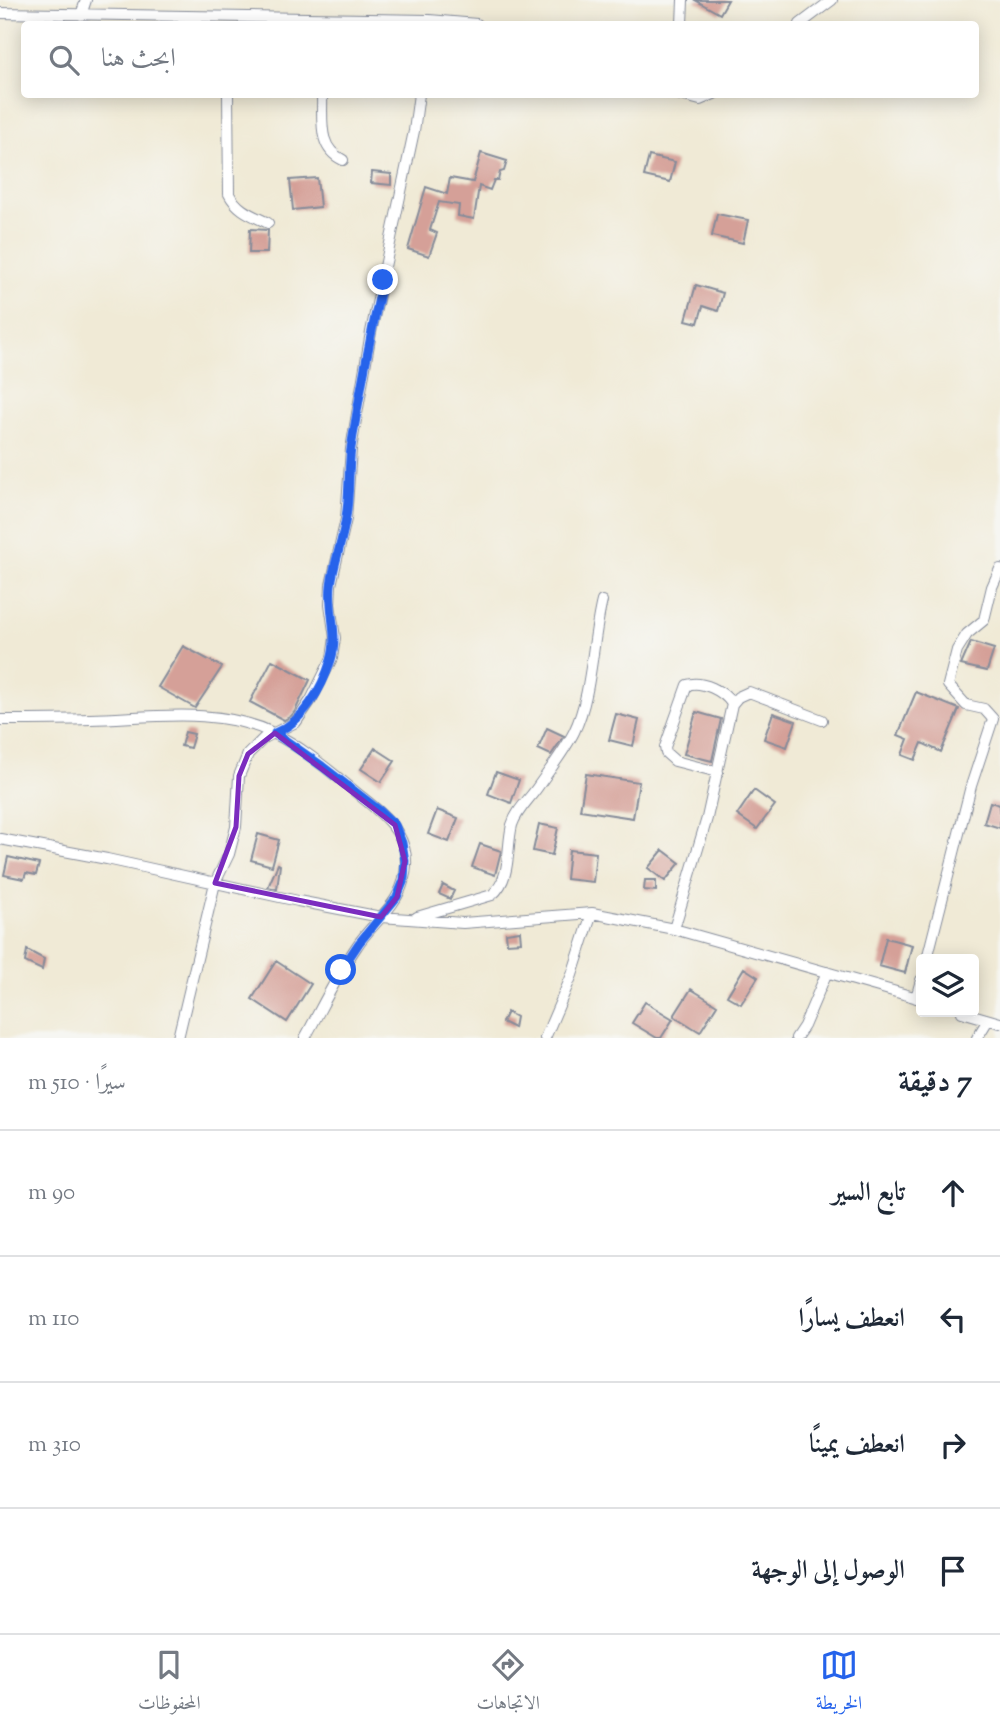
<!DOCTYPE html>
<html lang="ar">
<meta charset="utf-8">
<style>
:root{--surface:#fff;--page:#f2f2f3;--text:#1f2937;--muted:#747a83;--line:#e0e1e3;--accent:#2563eb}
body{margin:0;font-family:"Sorts Mill Goudy",Amiri,serif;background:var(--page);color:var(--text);direction:rtl}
.controls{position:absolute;right:21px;bottom:21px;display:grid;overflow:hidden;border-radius:7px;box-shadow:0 4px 18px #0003}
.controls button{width:63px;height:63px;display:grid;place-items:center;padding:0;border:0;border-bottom:2px solid var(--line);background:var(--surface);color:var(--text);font:35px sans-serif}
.stop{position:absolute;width:21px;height:21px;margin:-16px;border:5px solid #2563eb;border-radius:50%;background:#fff}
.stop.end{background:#2563eb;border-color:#fff;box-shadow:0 2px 7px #0008}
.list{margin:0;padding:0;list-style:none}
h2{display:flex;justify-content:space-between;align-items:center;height:91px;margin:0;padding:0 28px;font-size:30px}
h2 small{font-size:23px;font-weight:400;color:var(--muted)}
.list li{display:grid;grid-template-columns:46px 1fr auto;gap:21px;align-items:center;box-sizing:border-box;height:126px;padding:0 28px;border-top:2px solid var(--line)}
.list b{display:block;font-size:26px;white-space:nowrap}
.list em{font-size:23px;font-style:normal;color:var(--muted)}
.icon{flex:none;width:38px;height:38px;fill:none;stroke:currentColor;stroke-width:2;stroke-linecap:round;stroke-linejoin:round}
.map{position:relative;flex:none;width:1000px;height:1038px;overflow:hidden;direction:ltr}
.search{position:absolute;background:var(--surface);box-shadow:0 4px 18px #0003;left:21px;right:21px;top:21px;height:77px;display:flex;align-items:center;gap:18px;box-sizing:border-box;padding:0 24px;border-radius:7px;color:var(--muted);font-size:26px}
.sheet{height:595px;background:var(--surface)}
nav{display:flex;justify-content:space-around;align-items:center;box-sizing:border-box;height:98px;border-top:2px solid var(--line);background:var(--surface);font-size:19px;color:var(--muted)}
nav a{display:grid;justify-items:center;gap:4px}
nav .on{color:var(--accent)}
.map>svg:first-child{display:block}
</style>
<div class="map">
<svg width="1000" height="1038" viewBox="0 0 1000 1038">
<rect width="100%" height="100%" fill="#f6f6f2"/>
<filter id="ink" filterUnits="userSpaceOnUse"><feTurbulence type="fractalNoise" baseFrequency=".0143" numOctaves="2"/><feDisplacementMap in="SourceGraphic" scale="14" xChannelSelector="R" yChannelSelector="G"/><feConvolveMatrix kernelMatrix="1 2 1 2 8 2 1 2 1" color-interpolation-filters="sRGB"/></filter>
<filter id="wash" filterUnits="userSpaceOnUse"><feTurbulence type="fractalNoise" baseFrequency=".00686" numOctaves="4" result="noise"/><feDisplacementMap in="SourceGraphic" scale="28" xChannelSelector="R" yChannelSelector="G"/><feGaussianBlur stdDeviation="1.57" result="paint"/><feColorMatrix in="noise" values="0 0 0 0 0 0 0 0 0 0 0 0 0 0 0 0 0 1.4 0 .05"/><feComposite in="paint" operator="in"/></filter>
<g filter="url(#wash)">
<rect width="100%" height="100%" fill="#f0ead6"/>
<g id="blocks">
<path fill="#d5a098" d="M 695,0 L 728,0 L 720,14 Z
M 481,153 L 507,161 L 504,171 L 500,172 L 498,180 L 494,180 L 490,190 L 479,186 L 474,219 L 458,216 L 459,205 L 439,202 L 430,230 L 437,233 L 429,256 L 408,249 L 426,187 L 447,194 L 450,178 L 473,182 Z
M 649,156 L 675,162 L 670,182 L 644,176 Z
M 372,172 L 391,174 L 391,185 L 371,183 Z
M 317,178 L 320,207 L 293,210 L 290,180 Z
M 717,214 L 748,220 L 743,243 L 712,236 Z
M 250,229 L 268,230 L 267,253 L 249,253 Z
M 696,285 L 723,293 L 718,311 L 703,306 L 698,323 L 686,320 Z
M 971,642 L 994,649 L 987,671 L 961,665 Z
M 183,646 L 222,667 L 195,708 L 158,687 Z
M 272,660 L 310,680 L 295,711 L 291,716 L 284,720 L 250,702 Z
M 916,692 L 959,709 L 941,752 L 922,743 L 915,760 L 902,755 L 908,739 L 898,735 Z
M 696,712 L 721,719 L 712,761 L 684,754 Z
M 773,713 L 796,721 L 787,747 L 764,739 Z
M 616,714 L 639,720 L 633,746 L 609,740 Z
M 547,728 L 564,736 L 551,755 L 538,749 Z
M 185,732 L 194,734 L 190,748 L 181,746 Z
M 375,748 L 395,761 L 381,782 L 361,769 Z
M 496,772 L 519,780 L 511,803 L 488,794 Z
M 586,774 L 639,782 L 633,818 L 580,810 Z
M 754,790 L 775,805 L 757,829 L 737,815 Z
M 990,802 L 1000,805 L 1000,828 L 984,823 Z
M 437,810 L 458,818 L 449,842 L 428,834 Z
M 539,824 L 558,828 L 552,855 L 533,851 Z
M 258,834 L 279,840 L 272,866 L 251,860 Z
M 480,844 L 501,851 L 495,875 L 472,867 Z
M 569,850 L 596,853 L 593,882 L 566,879 Z
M 663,850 L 680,863 L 665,881 L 648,868 Z
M 8,857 L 39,864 L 36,875 L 26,873 L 24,879 L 4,875 Z
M 278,864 L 280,865 L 277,889 L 268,887 Z
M 645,880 L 656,880 L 656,891 L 644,890 Z
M 443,885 L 454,891 L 450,899 L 439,894 Z
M 520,931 L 521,942 L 507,943 L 506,933 Z
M 886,938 L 912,945 L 905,973 L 879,966 Z
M 27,950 L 44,959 L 42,970 L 25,962 Z
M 276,961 L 311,984 L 287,1022 L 252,999 Z
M 744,968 L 758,977 L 741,1004 L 727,996 Z
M 691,989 L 717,1005 L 700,1032 L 674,1016 Z
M 645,1002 L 673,1019 L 661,1038 L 657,1038 L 632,1023 Z
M 507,1012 L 516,1017 L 514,1028 L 502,1022 Z"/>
</g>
</g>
<g filter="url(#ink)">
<use href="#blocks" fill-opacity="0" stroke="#868c9a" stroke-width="2"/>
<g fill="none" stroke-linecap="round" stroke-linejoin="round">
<defs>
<path id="street" d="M 0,13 L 429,20 L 477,24
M 81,15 L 86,0
M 682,24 L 683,0
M 800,24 L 832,0
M 228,94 L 229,194 C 238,211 252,215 268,223
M 322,94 C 323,120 317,148 343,160
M 677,94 L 700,100 L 714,94
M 0,720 C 30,720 60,720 90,719 C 149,718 217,706 273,733 C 303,747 337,777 363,798 C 391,820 415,843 403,882 C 396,908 371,924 357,946 C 337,975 322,1007 305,1038
M 718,772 L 675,761 L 666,753 L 665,747 L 687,685 C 702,680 724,691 732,704
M 0,839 L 107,859 L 298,901 L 381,917 L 463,923 L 592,913 L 674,929 L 921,999
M 417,917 L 492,895 C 512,878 506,849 512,825 C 517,809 530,799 539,785 C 551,768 565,750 574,732 C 592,695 592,641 602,601
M 674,929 L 707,818 L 732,704 L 738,697 L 749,692 L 822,720
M 927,959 L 971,786 L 993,719 L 984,709 L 966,705 L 948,685 L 957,650 L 967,634 L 984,620 L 992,587 L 1000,569
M 916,998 L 921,980
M 962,1012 L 1000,1023
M 178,1038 L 215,883 L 229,854 L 236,827 L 239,776 L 248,754 L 264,738 L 296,722 L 311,700 L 332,658 L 335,638 L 330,604 L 331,585 L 346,519 L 351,449 L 371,332 L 414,131 L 419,94
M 545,1038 L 572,975 L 592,913
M 796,1038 L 804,1026 L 827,972
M 977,1038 L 988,1020"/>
</defs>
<use href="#street" stroke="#868c9a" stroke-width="12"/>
<use href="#street" stroke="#fff" stroke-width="10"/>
</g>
</g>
<g fill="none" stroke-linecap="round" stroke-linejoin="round" filter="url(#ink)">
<path stroke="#2563eb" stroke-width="9" d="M 341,970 L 359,943 L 397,897 L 404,880 L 405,861 L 402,843 L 395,825 L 379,810 L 322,766 L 275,733 C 303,722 322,689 331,660 C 339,635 328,611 331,585 C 334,562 343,540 346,517 C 350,494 348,471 351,448 C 360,392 370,336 383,280"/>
</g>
<path fill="none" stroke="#7b2cbf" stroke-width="5" stroke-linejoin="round" d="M 275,733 L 395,825 L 405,861 L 397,897 L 381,917 L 215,883 L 236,827 L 239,776 L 248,754 Z"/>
</svg>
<div class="controls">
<button><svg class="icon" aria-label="layers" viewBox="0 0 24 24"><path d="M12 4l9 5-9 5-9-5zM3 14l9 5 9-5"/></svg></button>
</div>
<div class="stop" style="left:341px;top:970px"></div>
<div class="stop end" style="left:383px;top:280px"></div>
<div class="search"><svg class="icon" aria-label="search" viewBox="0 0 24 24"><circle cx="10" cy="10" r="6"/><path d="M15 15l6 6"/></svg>ابحث هنا</div>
</div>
<section class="sheet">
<h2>7 دقيقة<small>سيرًا · 510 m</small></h2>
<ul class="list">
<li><svg class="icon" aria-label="ahead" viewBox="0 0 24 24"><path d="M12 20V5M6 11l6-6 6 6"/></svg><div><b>تابع السير</b></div><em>90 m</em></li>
<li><svg class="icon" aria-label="left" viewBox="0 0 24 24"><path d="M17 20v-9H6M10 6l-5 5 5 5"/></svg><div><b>انعطف يسارًا</b></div><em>110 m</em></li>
<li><svg class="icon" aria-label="right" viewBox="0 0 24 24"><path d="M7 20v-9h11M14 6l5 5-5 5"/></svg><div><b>انعطف يمينًا</b></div><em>310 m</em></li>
<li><svg class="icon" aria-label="arrive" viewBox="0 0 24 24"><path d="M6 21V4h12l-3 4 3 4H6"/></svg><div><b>الوصول إلى الوجهة</b></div></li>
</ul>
</section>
<nav>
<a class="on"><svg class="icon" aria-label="map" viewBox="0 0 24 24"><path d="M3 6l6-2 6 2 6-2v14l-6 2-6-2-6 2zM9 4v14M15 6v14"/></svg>الخريطة</a>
<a><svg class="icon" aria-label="directions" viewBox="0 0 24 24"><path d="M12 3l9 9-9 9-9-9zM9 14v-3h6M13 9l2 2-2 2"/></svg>الاتجاهات</a>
<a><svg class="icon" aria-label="saved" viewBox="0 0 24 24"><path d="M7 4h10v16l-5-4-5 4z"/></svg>المحفوظات</a>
</nav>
